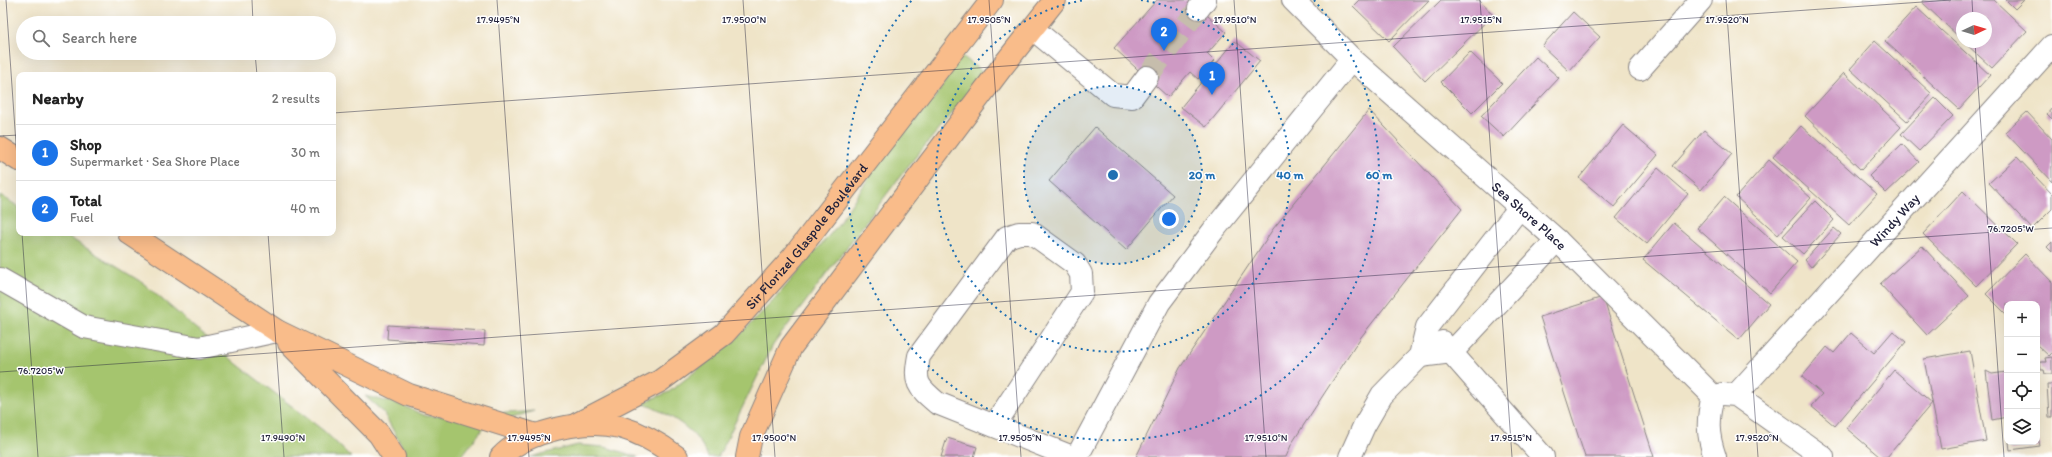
<!DOCTYPE html>
<meta charset="utf-8">
<style>
:root{--surface:#fff;--page:#f6f6f6;--text:#222;--muted:#767676;--line:#e0e0e0;--accent:#1a73e8}
body{margin:0;font-family:Itim,sans-serif;background:var(--page);color:var(--text)}
.controls{position:absolute;right:12px;bottom:12px;display:grid;overflow:hidden;border-radius:8px;box-shadow:0 4px 16px #0002}
.controls button{width:36px;height:36px;display:grid;place-items:center;padding:0;border:0;border-bottom:1px solid var(--line);background:var(--surface);color:var(--text);font:20px sans-serif}
.compass{position:absolute;left:1956px;top:12px;width:36px;height:36px;border-radius:50%;background:var(--surface);box-shadow:0 4px 16px #0002;rotate:86deg}
.you{position:absolute;left:1169px;top:219px;width:14px;height:14px;margin:-10px;border:3px solid #fff;border-radius:50%;background:#1a73e8;box-shadow:0 0 0 6px #1a73e833}
.badge{display:grid;place-items:center;width:26px;height:26px;border-radius:50%;background:var(--accent);color:#fff;font-size:13px;font-weight:700}
.pin{position:absolute;translate:-50% -33px;filter:drop-shadow(0 1px 2px #0008)}
.pin::after{content:'';position:absolute;top:21px;width:14px;height:12px;background:inherit;clip-path:polygon(0 0,100% 0,50% 100%)}
.list{margin:0;padding:0;list-style:none}
h2{display:flex;justify-content:space-between;align-items:center;height:52px;margin:0;padding:0 16px;font-size:17px}
h2 small{font-size:13px;font-weight:400;color:var(--muted)}
.list li{display:grid;grid-template-columns:26px 1fr auto;gap:12px;align-items:center;box-sizing:border-box;height:56px;padding:0 16px;border-top:1px solid var(--line)}
.list b{display:block;font-size:15px;white-space:nowrap}
.list p{margin:0;font-size:13px;white-space:nowrap;color:var(--muted)}
.list em{font-size:13px;font-style:normal;color:var(--muted)}
.icon{flex:none;width:22px;height:22px;fill:none;stroke:currentColor;stroke-width:2;stroke-linecap:round;stroke-linejoin:round}
.map{position:relative;flex:none;width:2052px;height:457px;overflow:hidden}
.search{position:absolute;background:var(--surface);box-shadow:0 4px 16px #0002;left:16px;top:16px;width:320px;height:44px;display:flex;align-items:center;gap:10px;box-sizing:border-box;padding:0 14px;border-radius:22px;color:var(--muted);font-size:15px}
.panel{position:absolute;background:var(--surface);box-shadow:0 4px 16px #0002;left:16px;top:72px;width:320px;height:164px;border-radius:8px}
.map>svg:first-child{display:block}
</style>
<div class="map">
<svg width="2052" height="457" viewBox="0 0 2052 457">
<rect width="100%" height="100%" fill="#fff"/>
<filter id="ink" filterUnits="userSpaceOnUse"><feTurbulence type="fractalNoise" baseFrequency=".025" numOctaves="2"/><feDisplacementMap in="SourceGraphic" scale="8" xChannelSelector="R" yChannelSelector="G"/><feConvolveMatrix kernelMatrix="1 2 1 2 8 2 1 2 1" color-interpolation-filters="sRGB"/></filter>
<filter id="wash" filterUnits="userSpaceOnUse"><feTurbulence type="fractalNoise" baseFrequency=".012" numOctaves="4" result="noise"/><feDisplacementMap in="SourceGraphic" scale="16" xChannelSelector="R" yChannelSelector="G"/><feGaussianBlur stdDeviation="0.9" result="paint"/><feColorMatrix in="noise" values="0 0 0 0 0 0 0 0 0 0 0 0 0 0 0 0 0 1.4 0 .05"/><feComposite in="paint" operator="in"/></filter>
<g filter="url(#wash)">
<rect width="100%" height="100%" fill="#efe4c8"/>
<path fill="#a5c56e" stroke="#647454" d="M 961,55 L 985,74 L 908,166 L 773,345 L 718,457 L 708,457 C 697,429 669,414 642,403 L 669,392 L 734,341 L 775,299 L 837,226 L 879,162 L 937,95 Z
M 0,195 L 19,207 L 19,233 L 62,233 L 143,283 L 237,364 L 324,431 L 351,457 L 0,457 Z
M 365,396 L 399,404 L 426,416 L 454,417 L 534,411 L 485,426 L 461,457 L 408,457 L 383,412 Z
M 578,445 L 605,447 L 638,457 L 530,457 Z"/>
<g id="blocks">
<path fill="#ce9ac4" d="M 1157,0 L 1190,0 L 1226,32 L 1207,54 L 1214,61 L 1198,79 L 1190,72 L 1168,97 L 1114,48 Z
M 1359,0 L 1429,0 L 1389,41 L 1353,6 Z
M 1441,0 L 1479,0 L 1493,15 L 1425,81 L 1393,47 Z
M 1923,0 L 1994,0 L 2027,31 L 1992,68 L 1964,42 L 1986,42 L 1986,18 L 1962,18 L 1962,40 L 1922,2 Z
M 2006,0 L 2024,0 L 2015,9 Z
M 1916,7 L 1990,75 L 1959,109 L 1885,41 Z
M 1573,12 L 1600,37 L 1569,71 L 1542,46 Z
M 1235,41 L 1260,61 L 1206,127 L 1181,107 Z
M 1875,41 L 1932,94 L 1907,121 L 1850,69 Z
M 1470,52 L 1502,83 L 1472,113 L 1441,82 Z
M 1536,57 L 1559,78 L 1504,137 L 1481,116 Z
M 1844,73 L 1901,127 L 1861,170 L 1805,116 Z
M 1935,98 L 1953,116 L 1919,151 L 1901,134 Z
M 2052,108 L 2052,119 L 2047,114 Z
M 1369,110 L 1462,209 L 1361,337 L 1292,443 L 1286,457 L 1136,457 L 1180,368 L 1273,229 Z
M 2027,112 L 2052,139 L 2052,182 L 2005,132 Z
M 1623,125 L 1658,155 L 1614,207 L 1579,178 Z
M 1801,126 L 1877,194 L 1849,225 L 1773,157 Z
M 1095,127 L 1173,195 L 1126,250 L 1049,181 Z
M 1704,130 L 1732,154 L 1701,190 L 1673,166 Z
M 1902,144 L 1919,162 L 1886,193 L 1869,176 Z
M 2017,157 L 2052,194 L 2052,209 L 2032,229 L 1989,183 Z
M 1769,160 L 1811,198 L 1778,235 L 1736,197 Z
M 1658,168 L 1688,194 L 1647,244 L 1616,218 Z
M 1963,191 L 2017,244 L 1976,286 L 1923,234 Z
M 1724,197 L 1797,262 L 1770,293 L 1697,228 Z
M 1815,201 L 1834,220 L 1803,254 L 1783,236 Z
M 1674,223 L 1769,304 L 1739,340 L 1643,260 Z
M 1834,228 L 1841,234 L 1811,267 L 1805,260 Z
M 2052,242 L 2052,252 L 2047,247 Z
M 1922,246 L 1969,296 L 1927,335 L 1880,284 Z
M 2025,254 L 2052,282 L 2052,353 L 2049,356 L 2037,345 L 2037,304 L 2007,304 L 2007,315 L 1986,294 Z
M 1603,297 L 1654,457 L 1585,457 L 1540,317 Z
M 388,325 L 485,331 L 484,346 L 387,339 Z
M 1893,331 L 1906,342 L 1835,426 L 1811,406 L 1822,394 L 1802,377 L 1827,347 L 1834,353 L 1851,333 L 1874,353 Z
M 1970,351 L 1986,441 L 1941,449 L 1924,359 Z
M 2052,357 L 2052,374 L 2045,374 L 2044,370 L 2041,370 L 2040,362 L 2046,362 L 2045,358 Z
M 1894,370 L 1932,403 L 1887,457 L 1880,457 L 1846,428 Z
M 1986,371 L 1992,374 L 2007,372 L 2007,417 L 1992,420 Z
M 2047,384 L 2052,384 L 2052,417 L 2049,417 Z
M 2037,432 L 2040,446 L 2010,450 L 2009,442 L 2037,442 Z
M 947,438 L 977,447 L 974,457 L 941,457 Z"/>
</g>
</g>
<g filter="url(#ink)">
<use href="#blocks" fill-opacity="0" stroke="#888382" stroke-width="1"/>
<g fill="none" stroke-linecap="round" stroke-linejoin="round">
<path stroke="#c6bdac" stroke-width="22" stroke-dasharray="22 11" stroke-linecap="butt" d="M 1147,77 L 1199,8"/>
<defs>
<g id="minor">
<path id="s1" d="M 1293,0 L 1352,59 L 1557,240 L 1713,396 C 1707,420 1707,434 1715,457"/>
<path d="M 1199,8 L 1205,0"/>
<path d="M 1033,29 L 1113,95 L 1132,97 L 1147,77"/>
<path d="M 1640,69 L 1701,0"/>
<path d="M 0,279 L 84,327 L 199,348 L 277,331"/>
<path d="M 1442,342 L 1543,457"/>
<path d="M 1420,356 L 1452,352 L 1557,240"/>
<path d="M 1722,394 L 1736,395 L 1823,457"/>
<path id="s2" d="M 1736,395 L 2052,46"/>
<path d="M 994,426 L 1082,292 L 1081,274 L 1075,264 L 1032,233 L 1019,233 L 1007,237 L 919,356 C 914,383 917,386 937,403 L 1072,457"/>
<path d="M 1077,457 L 1159,303 L 1213,231 L 1352,59"/>
<path d="M 1350,457 L 1364,426 L 1382,395 L 1420,356 L 1427,327 L 1520,207"/>
</g>
<path id="major" d="M 0,148 L 19,160
M 129,233 L 277,331 L 409,395 L 536,435
M 289,343 L 379,434 L 394,457"/>
<g id="highway">
<path id="s3" d="M 577,424 L 660,381 L 724,334 L 793,257 L 992,0"/>
<path d="M 501,457 C 526,431 585,418 620,427 C 641,433 660,444 677,457"/>
<path d="M 747,457 L 751,437 L 791,347 L 1002,67 L 1055,0"/>
</g>
</defs>
<use href="#minor" stroke="#888382" stroke-width="24"/>
<use href="#major" stroke="#888382" stroke-width="24"/>
<use href="#highway" stroke="#888382" stroke-width="24"/>
<use href="#minor" stroke="#fff" stroke-width="22"/>
<use href="#major" stroke="#f9bc8a" stroke-width="22"/>
<use href="#highway" stroke="#f9bc8a" stroke-width="22"/>
</g>
</g>
<path fill="none" stroke="#22223b" stroke-width="1" stroke-opacity="0.45" d="M 6,0 L 19,187M 252,0 L 253,23M 497,0 L 529,457M 743,0 L 775,457M 989,0 L 1021,457M 1234,0 L 1266,457M 1480,0 L 1512,457M 1726,0 L 1758,457M 1972,0 L 1973,18M 1975,42 L 2004,457M 255,53 L 257,75M 333,113 L 1951,0M 0,136 L 19,135M 22,233 L 38,457M 268,233 L 284,457M 0,372 L 2052,228"/>
<circle cx="1113" cy="175" r="89" fill="#1f6fb2" fill-opacity=".12"/>
<g fill="none" stroke="#1f6fb2" stroke-width="2" stroke-dasharray="2 4">
<circle cx="1113" cy="175" r="89"/>
<path d="M1141 0A177 177 0 1 1 1085 0"/>
<path d="M1314 0A266 266 0 1 1 912 0"/>
</g>
<g text-anchor="middle" stroke-width="3" stroke-linejoin="round" paint-order="stroke">
<g font-size="14" fill="#22223b" stroke="#fff">
<text dy="5" stroke="none"><textPath href="#s1" startOffset="320">Sea Shore Place</textPath></text>
<text dy="5" stroke="none"><textPath href="#s2" startOffset="236">Windy Way</textPath></text>
<text dy="5" stroke="none"><textPath href="#s3" startOffset="301">Sir Florizel Glaspole Boulevard</textPath></text>
</g>
</g>
<g font-size="10" text-anchor="middle" fill="#22223b" stroke="#fff" stroke-width="3" stroke-linejoin="round" paint-order="stroke">
<text x="498" y="23">17.9495°N</text>
<text x="744" y="23">17.9500°N</text>
<text x="989" y="23">17.9505°N</text>
<text x="1235" y="23">17.9510°N</text>
<text x="1481" y="23">17.9515°N</text>
<text x="1727" y="23">17.9520°N</text>
<text x="2011" y="232">76.7205°W</text>
<text x="41" y="374">76.7205°W</text>
<text x="283" y="441">17.9490°N</text>
<text x="529" y="441">17.9495°N</text>
<text x="774" y="441">17.9500°N</text>
<text x="1020" y="441">17.9505°N</text>
<text x="1266" y="441">17.9510°N</text>
<text x="1511" y="441">17.9515°N</text>
<text x="1757" y="441">17.9520°N</text>
</g>
<circle cx="1113" cy="175" r="6" fill="#1f6fb2" stroke="#fff" stroke-width="2"/>
<g font-size="12" text-anchor="middle" font-weight="bold" fill="#1f6fb2" stroke="#fff" stroke-width="3" stroke-linejoin="round" paint-order="stroke">
<text x="1202" y="179">20 m</text>
<text x="1290" y="179">40 m</text>
<text x="1379" y="179">60 m</text>
</g>
</svg>
<div class="controls">
<button>+</button>
<button>−</button>
<button><svg class="icon" aria-label="locate" viewBox="0 0 24 24"><circle cx="12" cy="12" r="6"/><path d="M12 2v4M12 18v4M2 12h4M18 12h4"/></svg></button>
<button><svg class="icon" aria-label="layers" viewBox="0 0 24 24"><path d="M12 4l9 5-9 5-9-5zM3 14l9 5 9-5"/></svg></button>
</div>
<svg class="compass" viewBox="-18 -18 36 36"><path d="M0-13l5 13h-10z" fill="#e53935"/><path d="M0 13l5-13h-10z" fill="#767676"/></svg>
<div class="you"></div>
<div class="pin badge" style="left:1212px;top:95px">1</div>
<div class="pin badge" style="left:1164px;top:51px">2</div>
<div class="search"><svg class="icon" aria-label="search" viewBox="0 0 24 24"><circle cx="10" cy="10" r="6"/><path d="M15 15l6 6"/></svg>Search here</div>
<section class="panel">
<h2>Nearby<small>2 results</small></h2>
<ul class="list">
<li><span class="badge">1</span><div><b>Shop</b><p>Supermarket · Sea Shore Place</p></div><em>30 m</em></li>
<li><span class="badge">2</span><div><b>Total</b><p>Fuel</p></div><em>40 m</em></li>
</ul>
</section>
</div>
